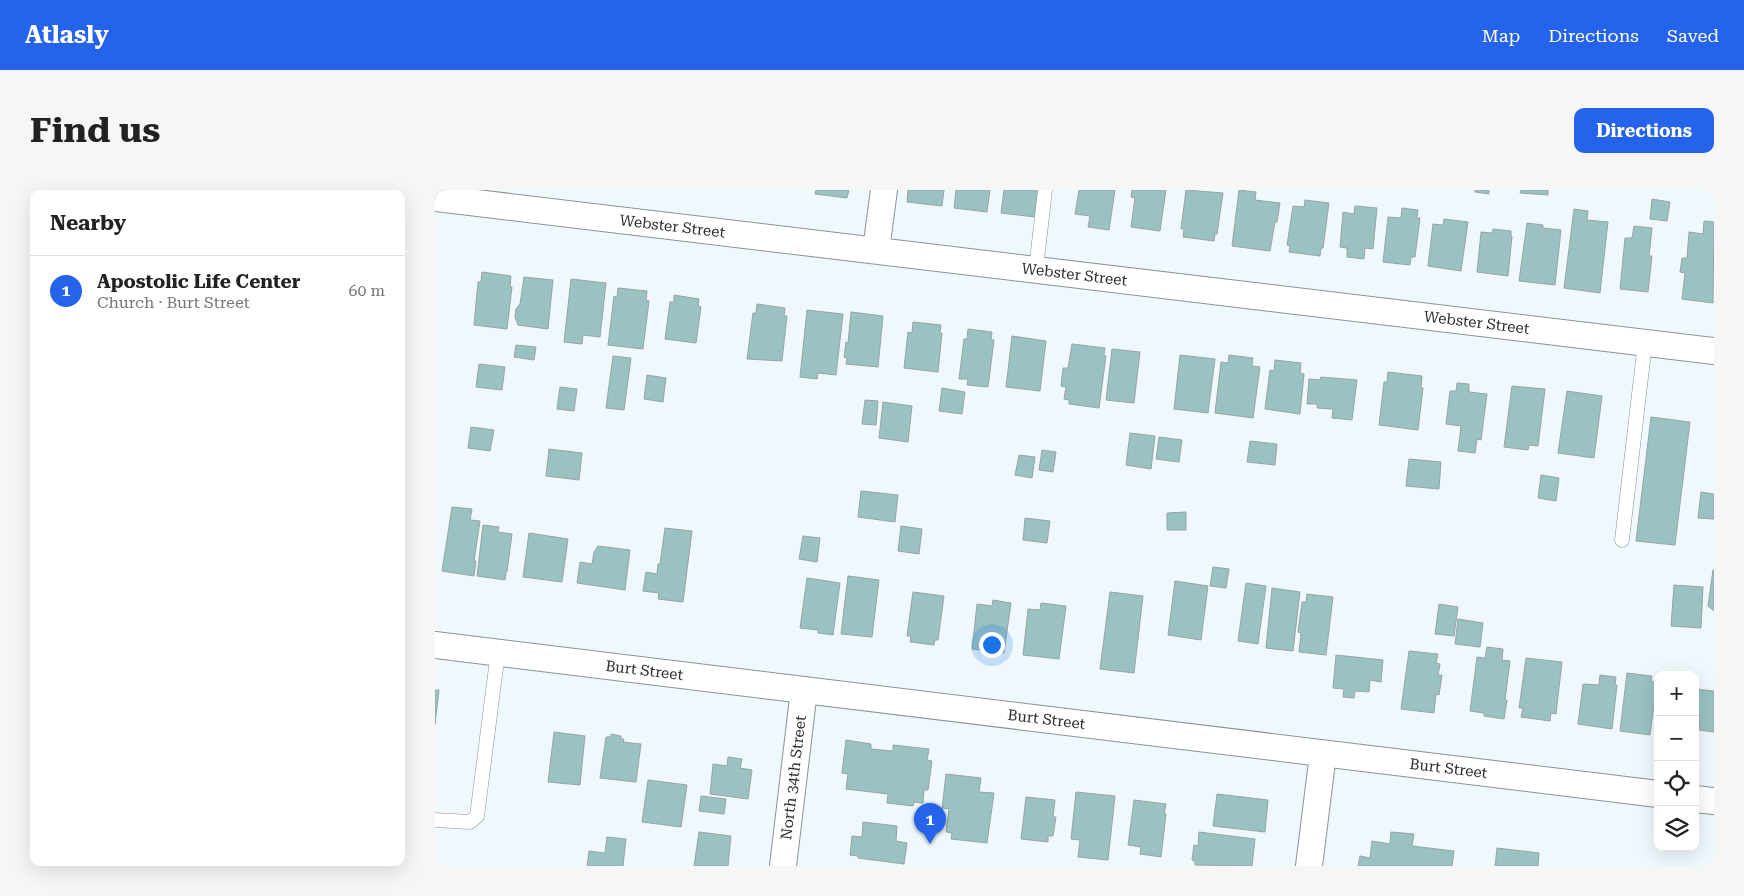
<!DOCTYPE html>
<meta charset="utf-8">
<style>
:root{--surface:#fff;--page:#f6f6f6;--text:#222;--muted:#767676;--line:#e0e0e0;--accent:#2563eb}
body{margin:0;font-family:"Roboto Serif",serif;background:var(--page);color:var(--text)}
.controls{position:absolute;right:15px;bottom:15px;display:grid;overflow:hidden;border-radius:10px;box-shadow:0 5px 20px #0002}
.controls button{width:45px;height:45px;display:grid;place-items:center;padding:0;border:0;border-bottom:1px solid var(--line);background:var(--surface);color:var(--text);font:25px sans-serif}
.you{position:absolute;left:556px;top:454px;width:18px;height:18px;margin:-12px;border:4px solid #fff;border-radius:50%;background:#1a73e8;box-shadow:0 0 0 8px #1a73e833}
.badge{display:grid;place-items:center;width:32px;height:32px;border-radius:50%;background:var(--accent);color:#fff;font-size:16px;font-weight:700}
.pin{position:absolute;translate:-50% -41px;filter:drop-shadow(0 1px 2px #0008)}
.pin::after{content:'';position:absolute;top:26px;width:18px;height:15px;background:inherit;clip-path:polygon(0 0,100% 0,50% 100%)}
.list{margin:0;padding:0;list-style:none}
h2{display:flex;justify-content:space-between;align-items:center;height:65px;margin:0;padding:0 20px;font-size:21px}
h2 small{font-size:16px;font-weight:400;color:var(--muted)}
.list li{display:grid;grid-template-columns:32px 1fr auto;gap:15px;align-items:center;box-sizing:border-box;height:70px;padding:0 20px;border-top:1px solid var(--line)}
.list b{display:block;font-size:19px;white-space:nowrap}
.list p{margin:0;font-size:16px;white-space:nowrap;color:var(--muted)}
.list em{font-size:16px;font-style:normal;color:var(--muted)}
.icon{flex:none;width:28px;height:28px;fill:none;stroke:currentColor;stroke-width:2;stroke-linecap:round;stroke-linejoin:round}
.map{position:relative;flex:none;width:1279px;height:676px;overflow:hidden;border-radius:10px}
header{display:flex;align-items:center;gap:30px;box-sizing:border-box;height:70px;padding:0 25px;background:var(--accent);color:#fff}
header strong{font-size:24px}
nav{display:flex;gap:28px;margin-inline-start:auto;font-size:18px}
.intro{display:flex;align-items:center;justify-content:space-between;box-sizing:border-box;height:120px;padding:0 30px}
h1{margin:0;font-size:35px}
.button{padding:12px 22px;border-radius:10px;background:var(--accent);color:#fff;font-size:18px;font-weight:700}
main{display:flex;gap:30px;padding:0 30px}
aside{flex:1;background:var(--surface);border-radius:10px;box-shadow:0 5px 20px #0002}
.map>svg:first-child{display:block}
</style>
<header>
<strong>Atlasly</strong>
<nav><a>Map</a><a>Directions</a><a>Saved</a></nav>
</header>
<div class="intro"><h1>Find us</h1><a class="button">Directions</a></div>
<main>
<aside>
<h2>Nearby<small></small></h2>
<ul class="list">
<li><span class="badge">1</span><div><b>Apostolic Life Center</b><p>Church · Burt Street</p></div><em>60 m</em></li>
</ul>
</aside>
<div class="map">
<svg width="1279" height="676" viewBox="0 0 1279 676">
<rect width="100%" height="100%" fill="#eff8fc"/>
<path fill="#9ac2c3" stroke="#99a3a3" d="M 381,0 L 414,0 L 412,8 L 380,4 Z
M 473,0 L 509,0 L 507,16 L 472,12 Z
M 521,0 L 555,0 L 552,22 L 519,18 Z
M 569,0 L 603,0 L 600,27 L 566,23 Z
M 644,0 L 680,0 L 674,40 L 653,37 L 655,26 L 640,24 Z
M 697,0 L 731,0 L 725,41 L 696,37 L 700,8 L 696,7 Z
M 751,0 L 788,3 L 782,44 L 780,44 L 779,51 L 748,47 L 749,39 L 746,39 Z
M 804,0 L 821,2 L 820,10 L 845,13 L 842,32 L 840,32 L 835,61 L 797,56 Z
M 1040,0 L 1054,0 L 1054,4 L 1040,2 Z
M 1086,0 L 1113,0 L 1113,5 L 1085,3 Z
M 1217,9 L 1235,12 L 1232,31 L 1215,29 Z
M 870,10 L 894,13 L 888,58 L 886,58 L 885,66 L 854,62 L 855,56 L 852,55 L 858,16 L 869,17 Z
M 920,16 L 942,18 L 938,59 L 930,58 L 929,69 L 912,67 L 912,58 L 905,57 L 908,22 L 919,24 Z
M 967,18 L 983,20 L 982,28 L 985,28 L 980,67 L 976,67 L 975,75 L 948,72 L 953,27 L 966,28 Z
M 1139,19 L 1153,21 L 1152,30 L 1173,32 L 1165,103 L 1129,98 Z
M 1009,29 L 1033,32 L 1026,81 L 993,76 L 998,34 L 1008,35 Z
M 1269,31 L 1279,32 L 1278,113 L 1247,109 L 1250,83 L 1245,82 L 1247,68 L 1252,68 L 1254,42 L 1268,44 Z
M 1092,33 L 1108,35 L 1108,38 L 1126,40 L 1120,95 L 1084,91 Z
M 1199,36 L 1217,38 L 1214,66 L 1217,66 L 1213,102 L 1185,99 L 1190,48 L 1197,48 Z
M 1058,39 L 1076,41 L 1076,45 L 1077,46 L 1073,86 L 1042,82 L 1046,42 L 1057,43 Z
M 47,82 L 76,86 L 75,97 L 77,97 L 72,139 L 39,135 L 43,92 L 46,92 Z
M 89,87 L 118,90 L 113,139 L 83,135 L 80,127 L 81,119 L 85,114 Z
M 136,89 L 171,93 L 165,147 L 148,145 L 147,154 L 129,152 Z
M 183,98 L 212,101 L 211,110 L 214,111 L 208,159 L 173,155 L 179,106 L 182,107 Z
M 239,105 L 264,109 L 263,116 L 266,117 L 261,153 L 230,149 L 235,112 L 239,112 Z
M 322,114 L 350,118 L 349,126 L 352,126 L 347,171 L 312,169 L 318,123 L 321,123 Z
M 372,120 L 408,124 L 401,185 L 383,183 L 382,189 L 365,187 Z
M 416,122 L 448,126 L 443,177 L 411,174 L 412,168 L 409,167 L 411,152 L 413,153 Z
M 478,132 L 506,135 L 505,143 L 507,143 L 503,182 L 469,178 L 473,142 L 477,143 Z
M 533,139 L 557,142 L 556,150 L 559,150 L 553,197 L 532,195 L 533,189 L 524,189 L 529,149 L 532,149 Z
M 577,146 L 611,151 L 605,201 L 571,197 Z
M 637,154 L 670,158 L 669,165 L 671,166 L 664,218 L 634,214 L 634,210 L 629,209 L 631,197 L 626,196 L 628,178 L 633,178 Z
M 81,155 L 101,157 L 99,170 L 79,167 Z
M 677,159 L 705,162 L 699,213 L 671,210 Z
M 745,165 L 780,169 L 773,223 L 739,219 Z
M 794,165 L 818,168 L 817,176 L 825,177 L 818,228 L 780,223 L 786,172 L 793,173 Z
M 178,166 L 196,168 L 189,220 L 171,218 Z
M 840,170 L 866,173 L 865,183 L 869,184 L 865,224 L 830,219 L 835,180 L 839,181 Z
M 44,174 L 70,177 L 67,200 L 41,197 Z
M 953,182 L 987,186 L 986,197 L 988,198 L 983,240 L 944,235 L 949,192 L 952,192 Z
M 212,185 L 231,188 L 228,212 L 209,209 Z
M 886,187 L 922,190 L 917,230 L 897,228 L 898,219 L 882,218 L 882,214 L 872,214 L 874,189 L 885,190 Z
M 1022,193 L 1034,194 L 1034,202 L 1052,204 L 1046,250 L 1042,249 L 1040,263 L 1023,261 L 1026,236 L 1011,234 L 1015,201 L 1021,201 Z
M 1077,196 L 1110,199 L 1103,256 L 1094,255 L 1093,260 L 1069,257 Z
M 125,197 L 142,199 L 139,221 L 122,219 Z
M 507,198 L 530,202 L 527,224 L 504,221 Z
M 1132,201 L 1167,206 L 1159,268 L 1123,263 Z
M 430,210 L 443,211 L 441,235 L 427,234 Z
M 448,212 L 477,216 L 473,252 L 444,248 Z
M 1216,227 L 1255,232 L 1240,355 L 1201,351 Z
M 36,237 L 59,240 L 55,261 L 33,258 Z
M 695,243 L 720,246 L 716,279 L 691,275 Z
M 724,247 L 747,250 L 744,272 L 721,269 Z
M 815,251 L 842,254 L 840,275 L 812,272 Z
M 114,259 L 147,263 L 144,290 L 111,286 Z
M 607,260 L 621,262 L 618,282 L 604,280 Z
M 584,265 L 600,267 L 597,288 L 580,285 Z
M 974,269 L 1006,272 L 1004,299 L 971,296 Z
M 1106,285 L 1124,288 L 1121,311 L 1103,308 Z
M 426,301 L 463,305 L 460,332 L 423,327 Z
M 1266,302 L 1279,304 L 1279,329 L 1263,328 Z
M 17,317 L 37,319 L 35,330 L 45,331 L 39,371 L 41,371 L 39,386 L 7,381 Z
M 751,322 L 751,340 L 732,340 L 732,323 Z
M 590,328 L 615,331 L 612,353 L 588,350 Z
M 48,335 L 64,337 L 63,342 L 77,344 L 72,382 L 71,382 L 70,390 L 42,386 Z
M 466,336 L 487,339 L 484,364 L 463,361 Z
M 230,338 L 257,341 L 248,412 L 223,409 L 224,403 L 208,401 L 211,382 L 222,384 L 223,374 L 225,374 Z
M 94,343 L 133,349 L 127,392 L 88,387 Z
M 368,346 L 385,348 L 382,372 L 364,369 Z
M 163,356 L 195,360 L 190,400 L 142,393 L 145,372 L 157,374 L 159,362 Z
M 778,377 L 794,379 L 791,398 L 775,396 Z
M 1278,380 L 1279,380 L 1279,421 L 1273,416 Z
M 413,386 L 444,390 L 437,447 L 406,444 Z
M 372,388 L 405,393 L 398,445 L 383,443 L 383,440 L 365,438 Z
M 740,391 L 773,396 L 766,450 L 733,445 Z
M 811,393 L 831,396 L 823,454 L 803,451 Z
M 1239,395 L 1268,397 L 1266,438 L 1236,436 Z
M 837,398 L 865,402 L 858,461 L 831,458 Z
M 478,402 L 509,406 L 503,450 L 500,450 L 499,455 L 475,452 L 476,446 L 472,446 Z
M 675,402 L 708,406 L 699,483 L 665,479 Z
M 872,404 L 898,407 L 891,465 L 864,462 L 866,443 L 863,442 L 867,412 L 871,412 Z
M 558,410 L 576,413 L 569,463 L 537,459 L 542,414 L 557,416 Z
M 606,413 L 631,416 L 624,469 L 588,465 L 593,419 L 605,420 Z
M 1004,414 L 1023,417 L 1019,446 L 1000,444 Z
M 1023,429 L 1048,433 L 1045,457 L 1020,454 Z
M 1052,457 L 1068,459 L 1067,470 L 1075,471 L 1070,510 L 1072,510 L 1069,529 L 1049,526 L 1049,523 L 1035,521 L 1042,467 L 1050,468 Z
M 974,461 L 1003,464 L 1001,473 L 1005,474 L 1003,485 L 1007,485 L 1004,505 L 1001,504 L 999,523 L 966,519 Z
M 901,465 L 948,470 L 946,492 L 935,490 L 934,502 L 920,501 L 919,508 L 908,507 L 909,499 L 898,498 Z
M 1091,468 L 1127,472 L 1121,524 L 1116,523 L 1115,531 L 1086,527 L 1088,518 L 1084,518 Z
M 1192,483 L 1217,486 L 1216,491 L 1222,492 L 1215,545 L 1185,541 Z
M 1165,485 L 1181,487 L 1180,495 L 1182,495 L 1177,539 L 1143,534 L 1148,494 L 1164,495 Z
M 1260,499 L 1279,501 L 1279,542 L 1264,540 L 1265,525 L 1260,525 Z
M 0,500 L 4,500 L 0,534 Z
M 119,542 L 150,546 L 145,595 L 113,592 Z
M 176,544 L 186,546 L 186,549 L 189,549 L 188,552 L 206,554 L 201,592 L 165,588 L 171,547 L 176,547 Z
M 411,550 L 436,554 L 436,559 L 458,561 L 458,555 L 494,559 L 492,570 L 497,571 L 493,600 L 489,600 L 488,613 L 479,612 L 478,616 L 452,613 L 453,604 L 411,599 L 413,584 L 407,583 Z
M 293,567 L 307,569 L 305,578 L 317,580 L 313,609 L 275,604 L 278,574 L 292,576 Z
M 511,584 L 546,588 L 544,602 L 559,603 L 552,653 L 516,649 L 517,643 L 511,642 L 514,619 L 507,618 Z
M 213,590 L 252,595 L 246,637 L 207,632 Z
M 641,602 L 680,606 L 673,670 L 643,667 L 645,650 L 636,649 Z
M 782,604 L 833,610 L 830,642 L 778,636 Z
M 266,606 L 291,609 L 289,624 L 264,621 Z
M 591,607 L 620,610 L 618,627 L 621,627 L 618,646 L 613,646 L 613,652 L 586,649 Z
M 699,610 L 731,614 L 729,624 L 731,624 L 726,667 L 705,664 L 706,657 L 693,655 Z
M 428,632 L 462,636 L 461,651 L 472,653 L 469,674 L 423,668 L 423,666 L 415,665 L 417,646 L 427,647 Z
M 264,642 L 296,646 L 293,676 L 259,676 Z
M 764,642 L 820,649 L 817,676 L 760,675 L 760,671 L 757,670 L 759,655 L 763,656 Z
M 956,642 L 979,644 L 977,656 L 1019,661 L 1017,676 L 923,676 L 925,666 L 935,668 L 937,651 L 955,654 Z
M 172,647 L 191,649 L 188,676 L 152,676 L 154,661 L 170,663 Z
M 1062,658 L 1104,663 L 1103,676 L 1104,676 L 1060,676 Z"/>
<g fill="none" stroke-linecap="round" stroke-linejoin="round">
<defs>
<path id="lane" d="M 601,79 L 610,0
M 1187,350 L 1210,153
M 0,630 L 35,632 L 42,626 L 63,462"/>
<g id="street">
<path id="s1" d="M 0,8 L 1279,161"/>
<path d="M 441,60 L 449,0"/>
<path id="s2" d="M 0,455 L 1223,604"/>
<path d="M 1260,609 L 1279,611"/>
<path id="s3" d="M 348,676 L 369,500"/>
<path d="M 874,676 L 888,564"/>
</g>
</defs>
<use href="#lane" stroke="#8a9396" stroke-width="15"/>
<use href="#street" stroke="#8a9396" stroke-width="28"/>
<use href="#lane" stroke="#fff" stroke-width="14"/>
<use href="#street" stroke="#fff" stroke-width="26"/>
</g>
<g text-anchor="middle" stroke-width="5" stroke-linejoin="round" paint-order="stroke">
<g font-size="15" fill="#2a2d2f" stroke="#eff8fc">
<text dy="5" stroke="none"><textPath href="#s1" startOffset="239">Webster Street</textPath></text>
<text dy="5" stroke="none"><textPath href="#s1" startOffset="644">Webster Street</textPath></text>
<text dy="5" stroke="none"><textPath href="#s1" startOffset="1049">Webster Street</textPath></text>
<text dy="5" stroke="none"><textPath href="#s2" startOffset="211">Burt Street</textPath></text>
<text dy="5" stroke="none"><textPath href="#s2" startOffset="616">Burt Street</textPath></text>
<text dy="5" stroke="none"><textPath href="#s2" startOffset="1021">Burt Street</textPath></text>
<text dy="5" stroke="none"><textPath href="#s3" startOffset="89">North 34th Street</textPath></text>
</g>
</g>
</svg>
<div class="controls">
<button>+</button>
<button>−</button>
<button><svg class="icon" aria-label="locate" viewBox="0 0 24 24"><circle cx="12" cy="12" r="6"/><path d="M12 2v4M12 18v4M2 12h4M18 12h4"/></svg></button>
<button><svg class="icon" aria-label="layers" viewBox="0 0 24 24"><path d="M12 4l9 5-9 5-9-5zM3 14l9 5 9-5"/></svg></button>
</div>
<div class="you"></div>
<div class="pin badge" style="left:495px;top:654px">1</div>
</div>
</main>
